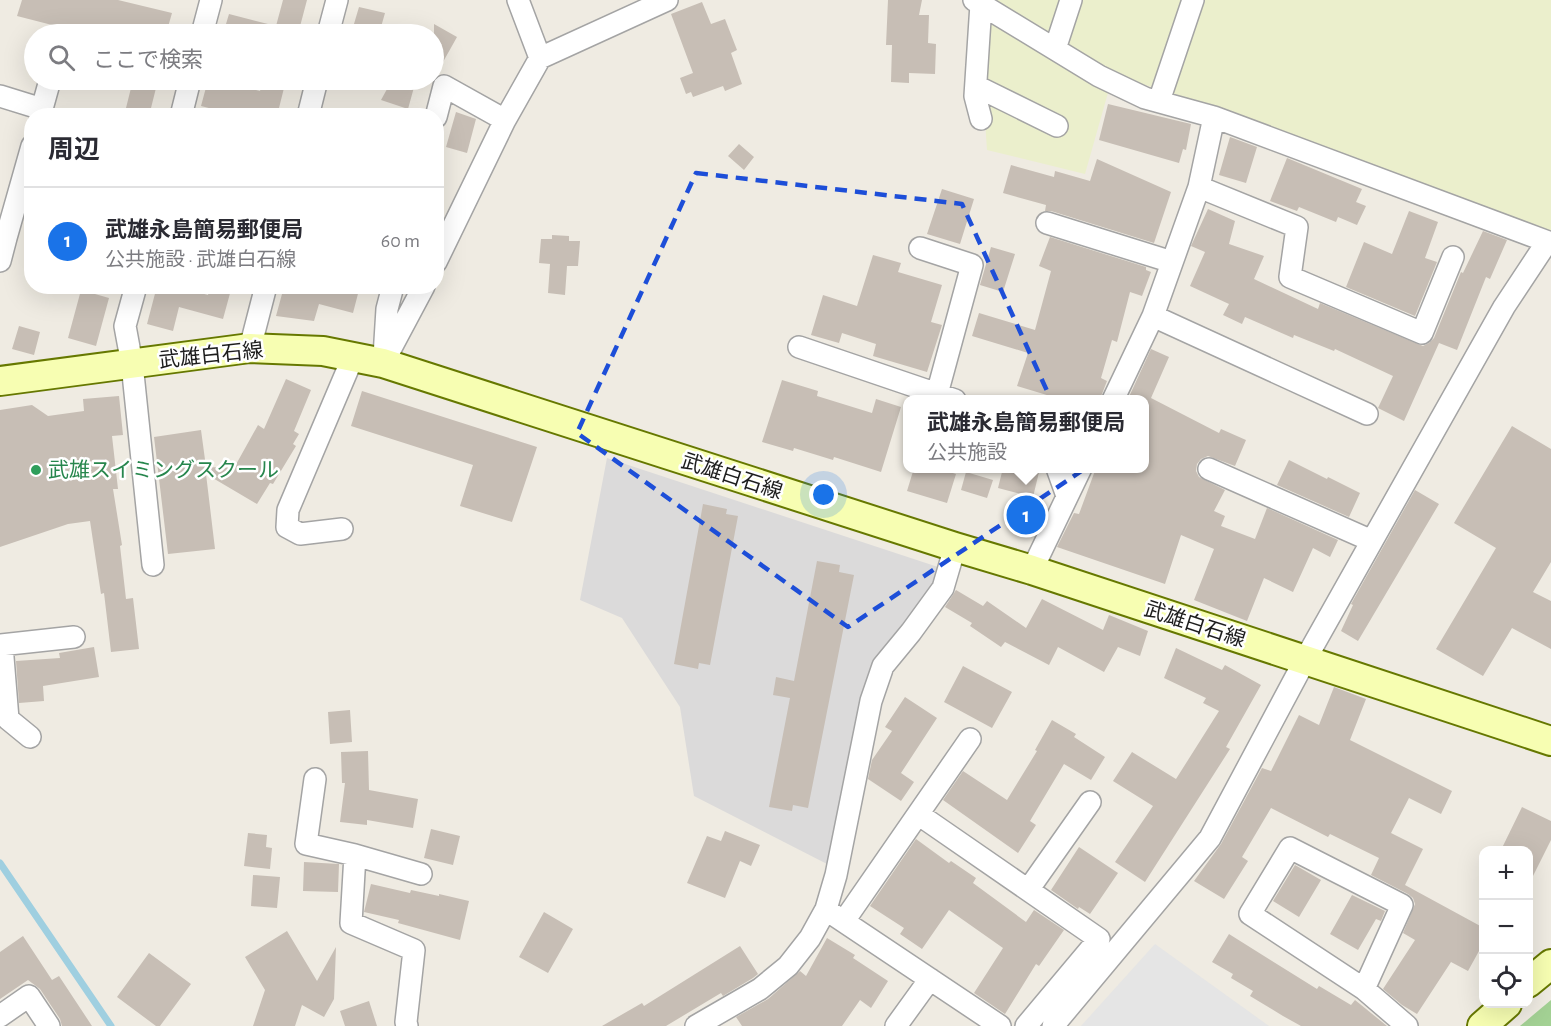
<!DOCTYPE html>
<html lang="ja">
<meta charset="utf-8">
<style>
:root{--surface:#fff;--page:#f7f7f7;--text:#2b2b33;--muted:#7c7c81;--line:#e1e1e2;--accent:#1a73e8}
body{margin:0;font-family:"Alegreya Sans","Noto Sans JP",sans-serif;background:var(--page);color:var(--text)}
.controls{position:absolute;right:18px;bottom:18px;display:grid;overflow:hidden;border-radius:12px;box-shadow:0 6px 24px #0002}
.controls button{width:54px;height:54px;display:grid;place-items:center;padding:0;border:0;border-bottom:2px solid var(--line);background:var(--surface);color:var(--text);font:30px sans-serif}
.you{position:absolute;left:824px;top:495px;width:21px;height:21px;margin:-15px;border:4px solid #fff;border-radius:50%;background:#1a73e8;box-shadow:0 0 0 9px #1a73e833}
.badge{display:grid;place-items:center;width:39px;height:39px;border-radius:50%;background:var(--accent);color:#fff;font-size:20px;font-weight:700}
.pin{position:absolute;translate:-50% -50%;border:3px solid #fff;box-shadow:0 2px 6px #0006}
.popup{position:absolute;left:903px;top:395px;width:246px;height:78px;box-sizing:border-box;display:grid;place-content:center;border-radius:12px;background:var(--surface);filter:drop-shadow(0 2px 4px #0005);font-size:20px;white-space:nowrap;color:var(--muted)}
.popup b{font-size:22px;color:var(--text)}
.popup::after{content:'';position:absolute;left:50%;top:100%;margin-left:-12px;border:12px solid transparent;border-top-color:var(--surface)}
.list{margin:0;padding:0;list-style:none}
h2{display:flex;justify-content:space-between;align-items:center;height:78px;margin:0;padding:0 24px;font-size:26px}
h2 small{font-size:20px;font-weight:400;color:var(--muted)}
.list li{display:grid;grid-template-columns:39px 1fr auto;gap:18px;align-items:center;box-sizing:border-box;height:108px;padding:0 24px;border-top:2px solid var(--line)}
.list b{display:block;font-size:22px;white-space:nowrap}
.list p{margin:0;font-size:20px;white-space:nowrap;color:var(--muted)}
.list em{font-size:20px;font-style:normal;color:var(--muted)}
.icon{flex:none;width:33px;height:33px;fill:none;stroke:currentColor;stroke-width:2;stroke-linecap:round;stroke-linejoin:round}
.map{position:relative;flex:none;width:1551px;height:1026px;overflow:hidden}
.search{position:absolute;background:var(--surface);box-shadow:0 6px 24px #0002;left:24px;top:24px;width:420px;height:66px;display:flex;align-items:center;gap:15px;box-sizing:border-box;padding:0 21px;border-radius:33px;color:var(--muted);font-size:22px}
.panel{position:absolute;background:var(--surface);box-shadow:0 6px 24px #0002;left:24px;top:108px;width:420px;height:186px;border-radius:24px}
.map>svg:first-child{display:block}
</style>
<div class="map">
<svg width="1551" height="1026" viewBox="0 0 1551 1026">
<rect width="100%" height="100%" fill="#efebe2"/>
<path fill="#dbdada" d="M 607,458 L 938,567 L 933,589 L 873,662 L 827,864 L 694,796 L 680,707 L 622,618 L 580,600 Z"/>
<path fill="#ebefcc" d="M 977,0 L 1551,0 L 1551,238 L 1230,111 L 1113,75 L 1085,174 L 987,150 Z"/>
<path fill="#a3d194" d="M 1551,1000 L 1551,1026 L 1520,1026 Z"/>
<path fill="#e5e5e5" d="M 1155,944 L 1269,1026 L 1081,1026 Z"/>
<g fill="none" stroke-linecap="round" stroke-linejoin="round">
<path stroke="#9fcfe0" stroke-width="7" d="M 0,863 L 111,1026"/>
</g>
<path fill="#c7beb5" d="M 22,0 L 118,0 L 172,13 L 166,34 L 87,34 L 17,16 Z
M 283,0 L 307,0 L 298,34 L 223,34 L 229,14 L 276,26 Z
M 888,0 L 922,0 L 919,15 L 929,15 L 928,43 L 936,44 L 935,74 L 909,73 L 909,83 L 891,82 L 892,45 L 886,45 Z
M 702,2 L 711,24 L 725,19 L 737,50 L 731,53 L 742,84 L 725,91 L 723,86 L 693,97 L 691,92 L 686,94 L 680,78 L 693,73 L 671,14 Z
M 359,7 L 385,13 L 379,34 L 351,34 Z
M 434,24 L 457,37 L 434,78 Z
M 133,80 L 158,80 L 149,116 L 124,116 Z
M 208,80 L 215,80 L 260,91 L 263,80 L 286,80 L 277,116 L 263,116 L 234,108 L 232,114 L 201,106 Z
M 392,80 L 416,80 L 408,109 L 381,100 Z
M 1108,104 L 1191,124 L 1186,150 L 1183,149 L 1179,163 L 1099,140 Z
M 456,112 L 476,119 L 467,153 L 446,147 Z
M 1230,137 L 1257,147 L 1246,183 L 1219,175 Z
M 739,144 L 754,157 L 744,170 L 728,156 Z
M 1287,158 L 1362,189 L 1356,202 L 1366,206 L 1357,225 L 1338,217 L 1336,222 L 1299,207 L 1297,211 L 1270,201 Z
M 1097,159 L 1171,192 L 1154,243 L 1051,211 L 1045,211 L 1046,205 L 1003,193 L 1011,165 L 1054,177 L 1055,171 L 1090,181 Z
M 942,189 L 974,199 L 960,244 L 927,234 Z
M 1208,209 L 1235,221 L 1229,244 L 1264,256 L 1254,279 L 1318,309 L 1320,303 L 1423,346 L 1429,343 L 1434,338 L 1461,272 L 1463,273 L 1483,231 L 1507,240 L 1490,279 L 1486,277 L 1457,350 L 1439,343 L 1404,421 L 1378,408 L 1393,376 L 1335,349 L 1334,351 L 1294,335 L 1293,338 L 1245,317 L 1242,324 L 1223,315 L 1229,304 L 1190,286 L 1205,252 L 1191,246 Z
M 1409,211 L 1438,222 L 1425,258 L 1437,262 L 1415,316 L 1346,287 L 1364,242 L 1392,254 Z
M 552,235 L 569,236 L 569,241 L 580,241 L 578,266 L 567,266 L 565,295 L 548,293 L 550,264 L 539,263 L 541,239 L 552,239 Z
M 1050,237 L 1146,267 L 1146,270 L 1151,272 L 1142,296 L 1130,292 L 1117,342 L 1112,340 L 1101,378 L 1107,381 L 1100,399 L 1060,399 L 1017,386 L 1028,353 L 972,336 L 979,313 L 1035,330 L 1051,271 L 1039,266 Z
M 991,247 L 1015,254 L 1003,292 L 980,285 Z
M 873,255 L 901,263 L 898,272 L 942,285 L 931,322 L 942,325 L 927,372 L 873,356 L 876,344 L 842,333 L 839,343 L 811,335 L 823,295 L 857,306 Z
M 157,286 L 175,286 L 208,295 L 210,286 L 232,286 L 223,319 L 179,307 L 173,331 L 147,324 Z
M 278,286 L 360,286 L 353,313 L 319,304 L 314,321 L 276,316 L 282,294 L 278,292 Z
M 81,290 L 109,298 L 96,346 L 68,338 Z
M 19,326 L 40,332 L 34,355 L 12,349 Z
M 1151,349 L 1169,357 L 1151,398 L 1219,433 L 1221,429 L 1246,440 L 1235,466 L 1208,456 L 1201,459 L 1197,464 L 1196,471 L 1199,477 L 1225,490 L 1214,511 L 1225,516 L 1221,526 L 1255,539 L 1267,508 L 1338,540 L 1330,557 L 1313,548 L 1293,592 L 1264,578 L 1247,621 L 1194,600 L 1214,549 L 1181,535 L 1165,584 L 1057,547 L 1074,513 L 1079,514 L 1096,468 L 1144,468 L 1144,399 L 1128,399 Z
M 286,379 L 311,390 L 294,431 L 299,434 L 293,444 L 296,446 L 273,484 L 270,483 L 257,504 L 206,474 L 215,549 L 168,554 L 154,437 L 201,430 L 206,467 L 234,468 L 258,425 L 264,429 Z
M 782,380 L 818,391 L 817,396 L 872,413 L 876,399 L 901,407 L 881,472 L 834,457 L 833,460 L 794,448 L 793,451 L 762,442 Z
M 362,391 L 537,447 L 512,522 L 460,506 L 473,465 L 351,426 Z
M 119,396 L 123,435 L 112,436 L 118,489 L 113,489 L 122,545 L 120,546 L 126,599 L 133,598 L 139,649 L 111,652 L 104,593 L 101,594 L 90,521 L 68,524 L 0,547 L 0,410 L 32,405 L 48,416 L 84,411 L 83,399 Z
M 1512,426 L 1551,449 L 1551,562 L 1533,592 L 1551,601 L 1551,649 L 1512,628 L 1483,676 L 1436,649 L 1496,548 L 1454,523 Z
M 1289,460 L 1327,479 L 1328,477 L 1360,493 L 1349,517 L 1277,485 Z
M 914,468 L 937,468 L 956,474 L 947,503 L 907,491 Z
M 1003,468 L 1040,468 L 1033,497 L 998,488 Z
M 966,472 L 993,480 L 987,498 L 961,490 Z
M 1415,490 L 1439,504 L 1358,641 L 1341,631 L 1353,605 L 1351,604 Z
M 703,504 L 727,509 L 726,514 L 738,516 L 710,665 L 699,663 L 698,669 L 674,664 Z
M 817,561 L 840,565 L 839,572 L 854,575 L 808,808 L 793,805 L 792,811 L 769,807 L 790,698 L 773,695 L 776,677 L 794,681 Z
M 956,590 L 983,606 L 987,601 L 1026,628 L 1042,599 L 1103,630 L 1109,615 L 1148,631 L 1140,656 L 1118,647 L 1104,672 L 1058,647 L 1049,665 L 1005,642 L 1001,647 L 970,626 L 972,623 L 945,607 Z
M 94,647 L 99,677 L 43,686 L 44,701 L 19,703 L 16,661 L 60,658 L 59,653 Z
M 1176,648 L 1222,670 L 1225,665 L 1261,685 L 1226,747 L 1230,749 L 1145,882 L 1115,862 L 1153,806 L 1113,781 L 1132,752 L 1176,779 L 1219,711 L 1203,703 L 1206,698 L 1164,678 Z
M 963,666 L 1012,692 L 992,728 L 944,702 Z
M 1334,687 L 1366,699 L 1350,740 L 1452,791 L 1441,814 L 1409,798 L 1391,833 L 1423,849 L 1405,885 L 1484,928 L 1484,953 L 1479,951 L 1468,971 L 1451,962 L 1417,1014 L 1402,1005 L 1383,989 L 1415,940 L 1403,933 L 1415,904 L 1413,898 L 1408,894 L 1371,875 L 1379,858 L 1330,834 L 1328,837 L 1271,808 L 1242,857 L 1248,861 L 1224,899 L 1194,881 L 1221,844 L 1262,768 L 1271,771 L 1299,715 L 1319,725 Z
M 905,697 L 937,718 L 901,773 L 914,782 L 901,801 L 868,779 L 872,760 L 892,731 L 885,727 Z
M 350,710 L 352,742 L 330,744 L 328,712 Z
M 1052,720 L 1076,734 L 1074,737 L 1105,757 L 1091,780 L 1064,764 L 1030,821 L 1036,825 L 1018,853 L 943,800 L 963,771 L 1007,800 L 1037,751 L 1035,750 Z
M 368,751 L 369,790 L 418,799 L 413,828 L 367,820 L 367,825 L 340,822 L 345,783 L 342,783 L 341,752 Z
M 1522,807 L 1551,821 L 1551,840 L 1528,886 L 1528,850 L 1501,850 Z
M 431,829 L 460,836 L 453,865 L 424,858 Z
M 725,831 L 760,845 L 751,866 L 740,861 L 725,898 L 687,883 L 707,836 L 721,841 Z
M 248,833 L 267,835 L 266,847 L 272,848 L 270,869 L 244,866 Z
M 916,839 L 949,863 L 951,861 L 976,878 L 973,883 L 1026,922 L 1034,910 L 1064,930 L 1039,966 L 1036,964 L 1005,1014 L 974,993 L 1003,948 L 949,910 L 922,949 L 900,934 L 904,928 L 870,906 Z
M 1079,847 L 1118,873 L 1090,914 L 1079,907 L 1078,909 L 1051,890 Z
M 304,862 L 339,864 L 338,892 L 303,891 Z
M 1295,865 L 1321,880 L 1299,917 L 1273,901 Z
M 253,875 L 280,877 L 277,908 L 251,906 Z
M 371,884 L 410,893 L 411,890 L 439,896 L 439,894 L 469,901 L 460,940 L 398,923 L 399,920 L 364,912 Z
M 1352,895 L 1385,911 L 1381,921 L 1376,919 L 1358,950 L 1330,934 Z
M 544,912 L 573,929 L 548,973 L 519,957 Z
M 287,931 L 317,981 L 336,947 L 334,999 L 324,1017 L 302,1005 L 295,1026 L 253,1026 L 265,990 L 245,957 Z
M 1229,934 L 1317,989 L 1319,986 L 1351,1005 L 1355,1000 L 1387,1026 L 1301,1026 L 1283,1016 L 1250,996 L 1253,991 L 1231,978 L 1233,974 L 1212,962 Z
M 23,936 L 52,980 L 59,976 L 92,1026 L 62,1026 L 60,1019 L 40,989 L 28,980 L 0,999 L 0,952 Z
M 827,938 L 855,955 L 853,958 L 888,981 L 871,1008 L 860,1000 L 842,1026 L 742,1026 L 736,1017 L 768,999 L 800,971 L 806,976 Z
M 740,946 L 758,974 L 753,978 L 723,996 L 721,993 L 666,1026 L 602,1026 L 642,1003 L 644,1006 Z
M 149,953 L 191,984 L 160,1026 L 156,1026 L 117,997 Z
M 369,1001 L 377,1026 L 345,1026 L 340,1011 Z"/>
<g fill="none" stroke-linecap="round" stroke-linejoin="round">
<defs>
<path id="minor" d="M 518,0 L 540,58
M 974,0 L 1099,76 L 1145,98 L 1214,117 L 1551,243
M 202,34 L 211,0
M 328,34 L 337,0
M 1055,49 L 1071,0
M 976,86 L 1057,126
M 0,96 L 42,109
M 1159,101 L 1193,0
M 40,116 L 50,80
M 181,116 L 190,80
M 308,116 L 317,80
M 436,117 L 444,86 L 505,120
M 981,119 L 975,96 L 981,4
M 1199,187 L 1297,227 L 1290,277 L 1422,333 L 1453,257
M 1047,223 L 1172,262
M 0,236 L 6,238 L 0,261
M 6,238 L 32,146
M 920,248 L 972,265 L 937,394
M 436,262 L 505,120 L 540,58 L 667,0
M 136,286 L 125,326 L 132,364 L 153,565
M 1153,316 L 1367,414
M 799,347 L 955,400
M 250,348 L 266,286
M 384,357 L 387,309 L 393,286
M 383,363 L 424,286
M 1113,400 L 1153,316 L 1199,187 L 1214,117
M 1057,468 L 1067,496
M 1209,469 L 1372,541
M 342,529 L 300,534 L 287,527 L 288,510 L 353,357
M 1032,570 L 1081,468
M 0,645 L 74,637
M 2,645 L 8,719 L 30,737
M 315,779 L 306,844 L 355,855 L 351,923 L 414,950 L 406,1022 L 407,1026
M 918,814 L 1099,939 L 1026,1026
M 355,855 L 421,874
M 1028,890 L 1090,802
M 831,913 L 1000,1026
M 844,921 L 970,739
M 1364,989 L 1402,905 L 1290,848 L 1250,914 L 1364,989 L 1407,1026
M 0,1016 L 29,996 L 49,1026
M 696,1026 L 760,989 L 788,966 L 810,938 L 826,909 L 836,875 L 871,701 L 883,666 L 911,632 L 943,588 L 955,547
M 896,1026 L 930,979
M 1053,1026 L 1210,838 L 1305,660 L 1372,541 L 1504,307 L 1547,242"/>
<path id="secondary" d="M 0,381 L 250,348 L 323,351 L 383,363 L 955,547 L 1032,570 L 1551,741
M 1528,983 L 1551,964
M 1482,1026 L 1507,1004"/>
</defs>
<use href="#minor" stroke="#a4a4a4" stroke-width="24"/>
<use href="#secondary" stroke="#667800" stroke-width="32"/>
<use href="#minor" stroke="#fff" stroke-width="21"/>
<use href="#secondary" stroke="#f7feb2" stroke-width="28"/>
</g>
<path fill="none" stroke="#1d4ed8" stroke-width="4.5" stroke-dasharray="12 8" stroke-linejoin="round" d="M 696,173 L 962,204 L 1083,470 L 848,627 L 577,433 Z"/>
<circle fill="#2e9e5b" stroke="#fff" stroke-width="2" cx="36" cy="470" r="6"/>
<g text-anchor="middle" stroke-width="5" stroke-linejoin="round" paint-order="stroke">
<g font-size="21" fill="#1d1d1d" stroke="#fff">
<text transform="translate(211 355) rotate(-6)" y="7">武雄白石線</text>
<text transform="translate(732 476) rotate(18)" y="7">武雄白石線</text>
<text transform="translate(1195 624) rotate(18)" y="7">武雄白石線</text>
</g>
<g font-size="21" fill="#27864d" stroke="#fff" text-anchor="start">
<text x="48" y="477">武雄スイミングスクール</text>
</g>
</g>
</svg>
<div class="controls">
<button>+</button>
<button>−</button>
<button><svg class="icon" aria-label="locate" viewBox="0 0 24 24"><circle cx="12" cy="12" r="6"/><path d="M12 2v4M12 18v4M2 12h4M18 12h4"/></svg></button>
</div>
<div class="you"></div>
<div class="pin badge" style="left:1026px;top:515px">1</div>
<div class="popup"><b>武雄永島簡易郵便局</b>公共施設</div>
<div class="search"><svg class="icon" aria-label="search" viewBox="0 0 24 24"><circle cx="10" cy="10" r="6"/><path d="M15 15l6 6"/></svg>ここで検索</div>
<section class="panel">
<h2>周辺<small></small></h2>
<ul class="list">
<li><span class="badge">1</span><div><b>武雄永島簡易郵便局</b><p>公共施設 · 武雄白石線</p></div><em>60 m</em></li>
</ul>
</section>
</div>
